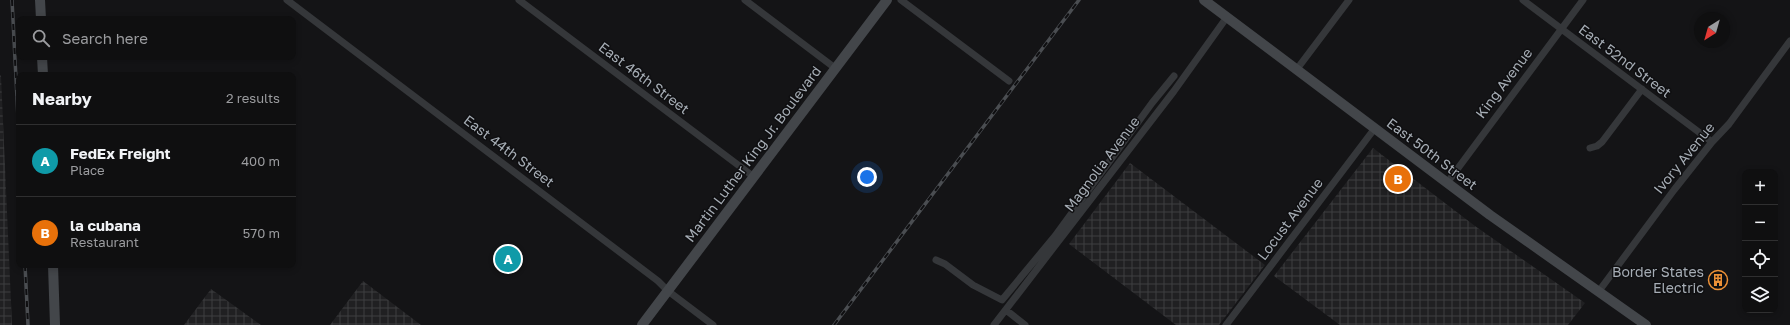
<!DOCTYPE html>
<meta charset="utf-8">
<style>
:root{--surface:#0f0f10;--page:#181819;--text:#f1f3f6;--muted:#9b9c9f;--line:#2f2f30;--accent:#b45309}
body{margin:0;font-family:"Golos Text",sans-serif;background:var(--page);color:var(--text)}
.controls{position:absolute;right:12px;bottom:12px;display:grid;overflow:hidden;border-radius:8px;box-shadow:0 2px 6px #0003}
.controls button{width:36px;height:36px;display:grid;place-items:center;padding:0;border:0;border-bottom:1px solid var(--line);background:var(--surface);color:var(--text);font:20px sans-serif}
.compass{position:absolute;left:1694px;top:12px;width:36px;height:36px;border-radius:50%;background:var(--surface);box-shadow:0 2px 6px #0003;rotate:217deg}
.you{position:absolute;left:867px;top:177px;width:14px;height:14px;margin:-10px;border:3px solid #fff;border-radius:50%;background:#1a73e8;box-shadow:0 0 0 6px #1a73e833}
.badge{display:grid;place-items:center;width:26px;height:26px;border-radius:50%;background:var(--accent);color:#fff;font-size:13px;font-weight:700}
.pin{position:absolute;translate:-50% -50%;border:2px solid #fff;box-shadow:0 1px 4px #0006}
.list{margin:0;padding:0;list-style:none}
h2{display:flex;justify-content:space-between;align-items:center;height:52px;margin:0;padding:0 16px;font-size:17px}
h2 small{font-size:13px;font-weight:400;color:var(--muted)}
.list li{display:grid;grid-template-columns:26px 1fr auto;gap:12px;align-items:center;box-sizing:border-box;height:72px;padding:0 16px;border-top:1px solid var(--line)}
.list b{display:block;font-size:15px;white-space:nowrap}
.list p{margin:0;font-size:13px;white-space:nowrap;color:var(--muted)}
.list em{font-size:13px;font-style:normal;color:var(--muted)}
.icon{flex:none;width:22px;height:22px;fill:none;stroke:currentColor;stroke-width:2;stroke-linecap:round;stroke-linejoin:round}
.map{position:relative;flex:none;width:1790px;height:325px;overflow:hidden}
.search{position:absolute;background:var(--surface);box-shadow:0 2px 6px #0003;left:16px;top:16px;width:280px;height:44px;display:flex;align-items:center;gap:10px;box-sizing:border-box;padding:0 14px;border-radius:8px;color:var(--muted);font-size:15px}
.panel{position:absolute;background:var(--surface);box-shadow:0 2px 6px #0003;left:16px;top:72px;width:280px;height:196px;border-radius:8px}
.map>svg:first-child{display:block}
</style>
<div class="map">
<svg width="1790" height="325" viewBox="0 0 1790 325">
<defs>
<pattern id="industrial-grid" width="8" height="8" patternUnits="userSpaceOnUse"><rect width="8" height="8" fill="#202022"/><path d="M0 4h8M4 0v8" fill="none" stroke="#3d3e40"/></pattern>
</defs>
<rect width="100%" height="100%" fill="#141416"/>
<path fill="url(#industrial-grid)" d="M 0,75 L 1,76 L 12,325 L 0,325 Z
M 1373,148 L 1475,226 L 1585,303 L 1568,325 L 1340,325 L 1274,276 Z
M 1130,163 L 1265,265 L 1219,325 L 1176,325 L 1069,244 Z
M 363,281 L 421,325 L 330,325 Z
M 211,289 L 261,325 L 184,325 Z"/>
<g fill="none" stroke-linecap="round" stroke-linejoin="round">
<path stroke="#35373a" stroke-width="7" d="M 287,0 L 658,281 L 668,291 L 713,325
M 519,0 L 754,177
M 745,0 L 835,68
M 901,0 L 1009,81
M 1523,0 L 1712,142
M 1297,69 L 1349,0
M 1590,148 L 1597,146 L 1602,142 L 1642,89
M 1447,183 L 1583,0
M 936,260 L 945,264 L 973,285 L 1002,300 L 1055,236 L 1152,103 L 1174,76
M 1599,291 L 1674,190 L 1712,142 L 1729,124 L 1790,41
M 1006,310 L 1025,325
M 994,325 L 1174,91 L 1227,17
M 1226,325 L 1375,128"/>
<path stroke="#43464a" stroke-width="10" d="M 40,0 L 41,19
M 1204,0 L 1490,215 L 1646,325
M 42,57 L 43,75
M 53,265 L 55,325
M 642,325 L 887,0"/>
<defs>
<path id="rail" d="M 12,0 L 19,138
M 25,265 L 28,325
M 834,325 L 1079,0"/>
</defs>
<use href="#rail" stroke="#4a4d51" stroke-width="3.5"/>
<use href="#rail" stroke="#0f0f11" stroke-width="2" stroke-dasharray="6" stroke-linecap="butt"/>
</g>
<defs>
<symbol id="building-ring" viewBox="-11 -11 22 22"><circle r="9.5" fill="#0f0f11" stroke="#ec9036" stroke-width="1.5"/><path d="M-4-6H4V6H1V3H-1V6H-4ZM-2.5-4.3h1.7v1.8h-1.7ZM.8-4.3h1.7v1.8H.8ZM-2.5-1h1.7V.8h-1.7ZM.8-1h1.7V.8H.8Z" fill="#ec9036"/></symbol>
</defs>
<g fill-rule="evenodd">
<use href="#building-ring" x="1707" y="269" width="22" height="22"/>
</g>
<g text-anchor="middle" stroke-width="3" stroke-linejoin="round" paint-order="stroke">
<g font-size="14" fill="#a6adb5" stroke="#0f0f11">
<text transform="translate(1625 61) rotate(37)" y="5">East 52nd Street</text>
<text transform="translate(644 78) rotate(37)" y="5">East 46th Street</text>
<text transform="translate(1504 83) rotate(-53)" y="5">King Avenue</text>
<text transform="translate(509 151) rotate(37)" y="5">East 44th Street</text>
<text transform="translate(753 154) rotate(-53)" y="5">Martin Luther King Jr. Boulevard</text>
<text transform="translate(1432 154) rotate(37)" y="5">East 50th Street</text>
<text transform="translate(1684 158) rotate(-51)" y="5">Ivory Avenue</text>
<text transform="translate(1102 164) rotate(-53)" y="5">Magnolia Avenue</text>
<text transform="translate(1290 219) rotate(-53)" y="5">Locust Avenue</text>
</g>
<g font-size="14" fill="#a6adb5" stroke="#0f0f11" text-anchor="end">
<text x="1704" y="277">Border States<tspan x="1704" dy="16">Electric</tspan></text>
</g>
</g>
</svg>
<div class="controls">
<button>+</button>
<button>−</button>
<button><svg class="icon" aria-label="locate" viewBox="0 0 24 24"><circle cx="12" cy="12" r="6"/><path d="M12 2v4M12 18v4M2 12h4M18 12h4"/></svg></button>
<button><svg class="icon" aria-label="layers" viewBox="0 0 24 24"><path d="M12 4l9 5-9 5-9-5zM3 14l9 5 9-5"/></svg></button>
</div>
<svg class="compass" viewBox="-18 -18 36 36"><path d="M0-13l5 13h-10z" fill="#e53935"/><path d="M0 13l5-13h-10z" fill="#9b9c9f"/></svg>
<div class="you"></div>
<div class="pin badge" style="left:508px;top:259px;background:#0f9aa8">A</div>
<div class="pin badge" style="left:1398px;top:179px;background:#e8710a">B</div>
<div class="search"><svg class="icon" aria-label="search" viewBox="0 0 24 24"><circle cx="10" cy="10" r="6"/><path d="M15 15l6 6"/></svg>Search here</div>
<section class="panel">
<h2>Nearby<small>2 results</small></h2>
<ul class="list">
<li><span class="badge" style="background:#0f9aa8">A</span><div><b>FedEx Freight</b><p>Place</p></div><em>400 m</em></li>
<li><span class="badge" style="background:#e8710a">B</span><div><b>la cubana</b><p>Restaurant</p></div><em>570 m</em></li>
</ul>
</section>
</div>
